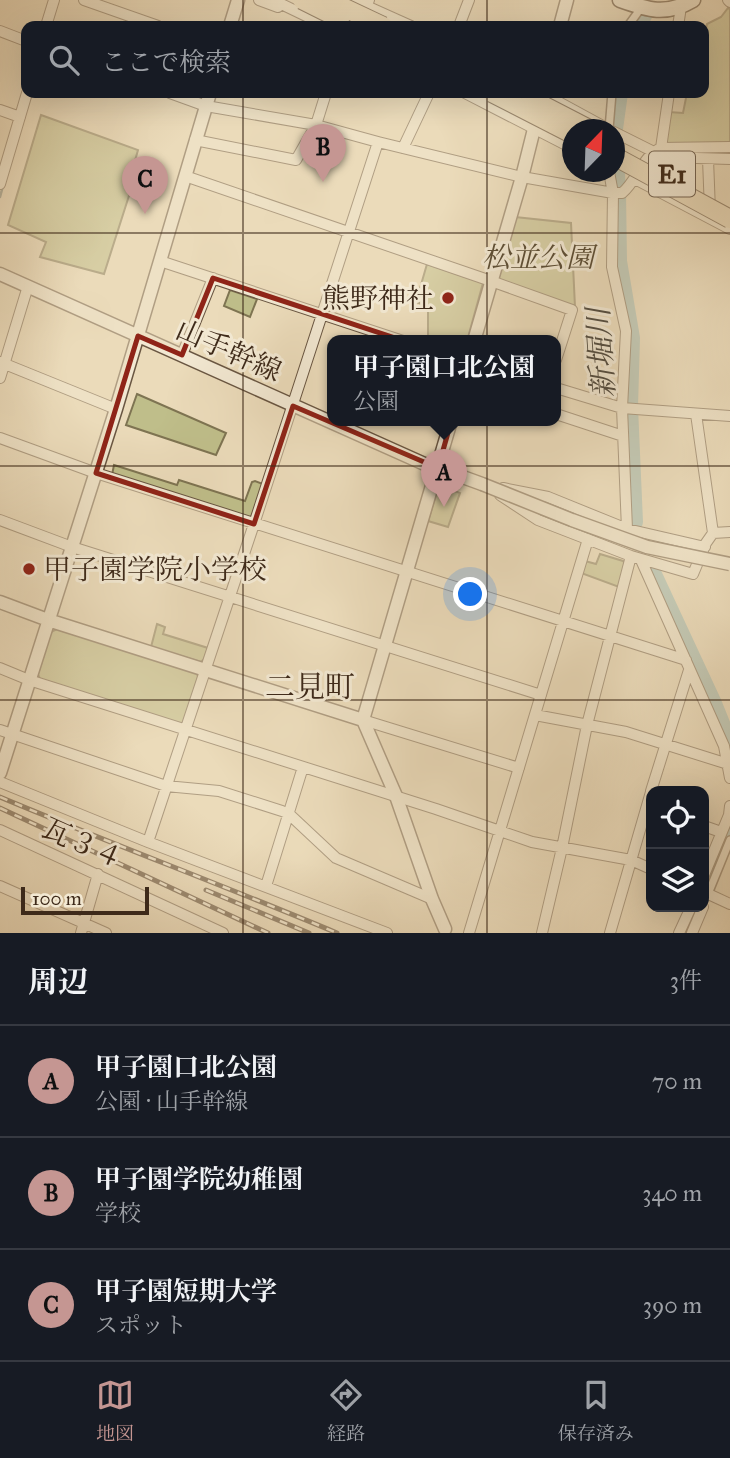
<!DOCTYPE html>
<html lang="ja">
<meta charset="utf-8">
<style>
:root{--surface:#171b24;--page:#242831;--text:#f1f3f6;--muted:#9ea1a6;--line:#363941;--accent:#c59692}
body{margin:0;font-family:"IM FELL Great Primer","Noto Serif JP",serif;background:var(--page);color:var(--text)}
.controls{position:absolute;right:21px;bottom:21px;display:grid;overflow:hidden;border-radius:14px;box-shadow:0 7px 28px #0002}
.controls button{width:63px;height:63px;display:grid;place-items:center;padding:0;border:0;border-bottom:2px solid var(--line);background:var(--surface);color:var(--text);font:35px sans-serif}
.compass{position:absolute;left:562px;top:119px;width:63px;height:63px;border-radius:50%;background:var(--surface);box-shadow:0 7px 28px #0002;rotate:23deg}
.scale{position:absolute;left:21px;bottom:18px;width:128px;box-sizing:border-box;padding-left:7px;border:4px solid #3e2a1a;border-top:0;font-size:19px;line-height:24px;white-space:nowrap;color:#3e2a1a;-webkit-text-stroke:5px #f2e8d2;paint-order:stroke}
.you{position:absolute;left:471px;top:595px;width:24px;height:24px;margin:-18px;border:5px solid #fff;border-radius:50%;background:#1a73e8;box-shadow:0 0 0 10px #1a73e833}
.badge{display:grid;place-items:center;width:46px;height:46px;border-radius:50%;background:var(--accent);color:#111;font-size:23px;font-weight:700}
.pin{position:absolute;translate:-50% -58px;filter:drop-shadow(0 2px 4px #0008)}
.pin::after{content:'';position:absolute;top:37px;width:24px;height:21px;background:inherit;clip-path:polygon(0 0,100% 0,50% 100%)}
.popup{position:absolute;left:327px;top:335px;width:234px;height:91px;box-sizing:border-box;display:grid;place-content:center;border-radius:14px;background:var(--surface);filter:drop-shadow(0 2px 5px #0005);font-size:23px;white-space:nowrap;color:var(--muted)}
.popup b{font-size:26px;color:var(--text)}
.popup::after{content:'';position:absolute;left:50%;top:100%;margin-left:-14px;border:14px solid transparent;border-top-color:var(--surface)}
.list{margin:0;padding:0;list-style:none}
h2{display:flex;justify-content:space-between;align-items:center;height:91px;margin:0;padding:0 28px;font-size:30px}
h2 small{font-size:23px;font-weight:400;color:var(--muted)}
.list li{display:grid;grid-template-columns:46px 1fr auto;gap:21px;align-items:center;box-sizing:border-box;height:112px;padding:0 28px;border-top:2px solid var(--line)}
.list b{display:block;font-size:26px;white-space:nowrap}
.list p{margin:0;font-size:23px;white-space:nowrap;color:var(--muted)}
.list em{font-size:23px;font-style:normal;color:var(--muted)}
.icon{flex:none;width:38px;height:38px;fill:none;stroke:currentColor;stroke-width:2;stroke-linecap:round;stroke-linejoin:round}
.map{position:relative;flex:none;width:730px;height:933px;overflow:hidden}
.search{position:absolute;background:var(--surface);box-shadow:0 7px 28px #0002;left:21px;right:21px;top:21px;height:77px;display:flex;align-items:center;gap:18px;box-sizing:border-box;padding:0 24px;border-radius:14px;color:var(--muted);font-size:26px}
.sheet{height:427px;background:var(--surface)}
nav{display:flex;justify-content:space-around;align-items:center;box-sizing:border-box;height:98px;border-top:2px solid var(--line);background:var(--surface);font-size:19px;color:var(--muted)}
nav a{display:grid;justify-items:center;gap:4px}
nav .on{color:var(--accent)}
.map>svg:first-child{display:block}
</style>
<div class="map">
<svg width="730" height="933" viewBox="0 0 730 933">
<rect width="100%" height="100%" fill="#ebdbba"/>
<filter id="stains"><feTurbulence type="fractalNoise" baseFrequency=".00286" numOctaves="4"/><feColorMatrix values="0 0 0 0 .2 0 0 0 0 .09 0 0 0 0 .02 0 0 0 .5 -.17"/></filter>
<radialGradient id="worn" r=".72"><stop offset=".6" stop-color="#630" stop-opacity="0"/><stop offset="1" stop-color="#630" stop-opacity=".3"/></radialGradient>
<path fill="#bfbe8a" stroke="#7e7452" stroke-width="2" d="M 728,8 L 730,9 L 730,145 L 664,146 L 669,112 L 683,113 L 687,93 L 704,93 L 704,38 L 707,24 L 721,17 Z
M 41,115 L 138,150 L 130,178 L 134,180 L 104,274 L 40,257 L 46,242 L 8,225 Z
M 515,217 L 571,223 L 575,307 L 498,279 Z
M 427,264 L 483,283 L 467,341 L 428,341 L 428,306 L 416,302 Z
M 230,290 L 257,299 L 250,317 L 224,306 Z
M 137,394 L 226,433 L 216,455 L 126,425 Z
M 114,465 L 177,485 L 179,480 L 245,501 L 252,482 L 255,481 L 263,484 L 252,516 L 248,518 L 112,475 Z
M 444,487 L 460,493 L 448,527 L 428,521 L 438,488 Z
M 600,554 L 623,561 L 625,563 L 619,587 L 581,573 L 585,561 L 596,564 Z
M 157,624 L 165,627 L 163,634 L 208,648 L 204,659 L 201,662 L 151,647 Z
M 57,629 L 197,673 L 198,677 L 184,722 L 180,724 L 40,679 L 38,674 L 51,632 Z"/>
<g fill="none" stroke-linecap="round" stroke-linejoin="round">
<path stroke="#758077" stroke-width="2.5" d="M 0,197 L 3,186"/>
<path stroke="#99bab5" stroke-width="16" d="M 638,26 L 645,14
M 615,129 L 620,93
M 615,139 L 618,192 L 619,261 L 632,338 L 630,407 L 635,522
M 653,572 L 713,701 L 730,743
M 704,891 L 730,829
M 686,933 L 697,907"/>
<defs>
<path id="pedestrian" d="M 628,26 L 641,8
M 609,129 L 612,93
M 708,894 L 730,840"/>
<path id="minor" d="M 84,0 L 158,26
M 259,0 L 278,7
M 273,0 L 327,26
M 353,0 L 411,26
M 728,0 L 730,2
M 46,26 L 54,0
M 356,26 L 369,0
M 459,26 L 469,0
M 678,26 L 681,7
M 0,31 L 26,41
M 170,93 L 206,106 L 316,125 L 378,142 L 522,177 L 613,193 L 622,193 C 637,181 643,155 661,148
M 465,93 L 572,148
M 542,93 L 610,130
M 669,93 L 661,148 L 730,147
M 0,110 L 20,117
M 614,132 L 664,157 L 730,159
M 195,140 L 296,160 L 316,125 L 326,93
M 403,148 L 429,93
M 708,159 L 710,211
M 609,172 L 613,193 L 612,267 L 626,331 L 622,408 L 627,529
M 185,176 L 491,281 L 572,310 L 556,360
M 635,179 L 730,229
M 0,184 L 27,93
M 160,261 L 403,341
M 182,355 L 213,278
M 0,362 L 116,409
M 0,378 L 28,286
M 556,388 L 622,408 L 730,416
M 556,414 L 623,436
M 0,438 L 96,473 L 686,660
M 503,488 L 548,497 L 627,529 L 705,547
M 500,495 L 538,520 L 631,556 L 693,574 L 706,543 L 713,533 L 696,414
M 0,520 L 72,547 L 541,695
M 713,533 L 730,532
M 641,560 L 724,746 L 730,778
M 0,668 L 29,680 L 436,809 L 532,842 L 631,860 L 651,869
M 535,715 L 626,732 L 728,764
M 363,720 L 519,768
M 0,730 L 166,786 L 219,791 L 282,811 L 289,814 L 336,858 L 432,899
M 0,782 L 148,842 L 387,933
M 651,791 L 689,670
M 704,826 L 721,832
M 0,830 L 223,933
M 148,842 L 254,524 L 378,142
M 704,875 L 729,815 L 730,806
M 0,886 L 106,933
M 266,886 L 303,767
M 704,892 L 730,904
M 81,933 L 98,874
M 469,933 L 588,539
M 542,933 L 562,848 L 587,725 L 631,556
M 610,933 L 651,792
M 679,933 L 691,907
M 692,933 L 703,907"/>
<path id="tertiary" d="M 230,26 L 238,0
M 560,26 L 567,0
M 0,274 L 429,466 L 438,468 L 482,484
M 474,341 L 522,177 L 543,93
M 0,602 L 48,620 L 363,720
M 0,773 L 116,409 L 210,93
M 445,929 L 432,899 L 396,796 L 363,720 L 451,421"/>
<path id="secondary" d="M 620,0 C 648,10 666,16 693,0"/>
</defs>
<use href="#pedestrian" stroke="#695642" stroke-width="10"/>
<use href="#minor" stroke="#695642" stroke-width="12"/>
<use href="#tertiary" stroke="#695642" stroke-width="15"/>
<use href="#secondary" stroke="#3e2a1a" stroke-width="17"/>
<use href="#pedestrian" stroke="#f2e8d2" stroke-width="7"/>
<use href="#minor" stroke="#f2e8d2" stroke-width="10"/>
<use href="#tertiary" stroke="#f2e8d2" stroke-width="12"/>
<use href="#secondary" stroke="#f2e8d2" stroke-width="14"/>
<defs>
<path id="rail" d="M 0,797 C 112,844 225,886 337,933
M 0,808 L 268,933
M 206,890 L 309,933"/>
</defs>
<use href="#rail" stroke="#3e2a1a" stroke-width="5"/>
<use href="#rail" stroke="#f2e8d2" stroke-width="2.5" stroke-dasharray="8" stroke-linecap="butt"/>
<defs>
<path id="tertiary-bridge" d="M 482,484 L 572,520 L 647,547 L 730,564"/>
<path id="motorway-bridge" d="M 302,0 L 340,19
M 328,0 L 383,26
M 492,93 L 572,134
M 531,99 L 591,130
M 614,156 L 730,219"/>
</defs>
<use href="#tertiary-bridge" stroke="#695642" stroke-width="15" stroke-linecap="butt"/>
<use href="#motorway-bridge" stroke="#3e2a1a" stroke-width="20" stroke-linecap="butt"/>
<use href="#tertiary-bridge" stroke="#f2e8d2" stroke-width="12"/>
<use href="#motorway-bridge" stroke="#ebdbba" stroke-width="18"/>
</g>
<path d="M0 0H730V933H0ZM 213,278 L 468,362 L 438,468 L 293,406 L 254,524 L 96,473 L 138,336 L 182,355 Z" fill="#ebdbba" fill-opacity=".55" fill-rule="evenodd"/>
<path fill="none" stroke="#8f2418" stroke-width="5" stroke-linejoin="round" d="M 213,278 L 468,362 L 438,468 L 293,406 L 254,524 L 96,473 L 138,336 L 182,355 Z"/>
<path fill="none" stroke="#3e2a1a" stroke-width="2" stroke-opacity="0.55" d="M 243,0 L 243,26M 487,0 L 487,26M 243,93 L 243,933M 487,93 L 487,933M 0,233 L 730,233M 0,466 L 730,466M 0,700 L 730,700"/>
<g fill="#8f2418" stroke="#f2e8d2" stroke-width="2.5">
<circle cx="448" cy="298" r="7"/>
<circle cx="29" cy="569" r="7"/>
</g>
<g text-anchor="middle" stroke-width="6" stroke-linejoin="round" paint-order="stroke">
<rect fill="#f2e8d2" stroke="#746351" stroke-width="2" x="649" y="151.5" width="46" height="45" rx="5"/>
<g font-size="26" font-weight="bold" fill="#3e2a1a">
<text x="672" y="183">E1</text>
</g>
<g font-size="28" font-style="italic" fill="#5e4f36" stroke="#f2e8d2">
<text x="538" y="267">松並公園</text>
</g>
<g font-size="28" fill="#3e2a1a" stroke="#f2e8d2" text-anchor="end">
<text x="434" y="308">熊野神社</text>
<text x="43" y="579" text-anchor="start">甲子園学院小学校</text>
</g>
<g font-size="28" fill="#3e2a1a" stroke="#f2e8d2">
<text transform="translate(229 350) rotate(24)" y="10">山手幹線</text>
<text transform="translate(83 843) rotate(24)" y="10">瓦３４</text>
</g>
<g font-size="30" font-style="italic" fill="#554e41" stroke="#f2e8d2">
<text transform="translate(601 353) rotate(-94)" y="10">新堀川</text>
</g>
<g font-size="30" fill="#3e2a1a" stroke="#f2e8d2">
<text x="310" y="697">二見町</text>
</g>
</g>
<rect width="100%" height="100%" filter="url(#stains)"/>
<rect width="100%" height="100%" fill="url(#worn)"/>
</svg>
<div class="controls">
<button><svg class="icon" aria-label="locate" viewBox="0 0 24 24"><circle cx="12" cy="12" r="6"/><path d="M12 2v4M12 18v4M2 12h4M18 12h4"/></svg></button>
<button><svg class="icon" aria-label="layers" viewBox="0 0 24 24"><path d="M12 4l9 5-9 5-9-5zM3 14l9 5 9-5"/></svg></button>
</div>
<svg class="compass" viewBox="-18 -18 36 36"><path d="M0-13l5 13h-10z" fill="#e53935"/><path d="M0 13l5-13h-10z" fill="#9ea1a6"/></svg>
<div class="scale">100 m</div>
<div class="you"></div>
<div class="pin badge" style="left:444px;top:507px">A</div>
<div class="popup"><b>甲子園口北公園</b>公園</div>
<div class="pin badge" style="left:323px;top:182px">B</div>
<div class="pin badge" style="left:145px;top:214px">C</div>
<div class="search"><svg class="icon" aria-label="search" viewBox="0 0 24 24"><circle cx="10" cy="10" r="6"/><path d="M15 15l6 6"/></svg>ここで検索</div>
</div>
<section class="sheet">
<h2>周辺<small>3件</small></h2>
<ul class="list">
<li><span class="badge">A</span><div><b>甲子園口北公園</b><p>公園 · 山手幹線</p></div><em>70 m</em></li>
<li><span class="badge">B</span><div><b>甲子園学院幼稚園</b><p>学校</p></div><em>340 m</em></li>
<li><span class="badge">C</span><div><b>甲子園短期大学</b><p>スポット</p></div><em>390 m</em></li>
</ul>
</section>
<nav>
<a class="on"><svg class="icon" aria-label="map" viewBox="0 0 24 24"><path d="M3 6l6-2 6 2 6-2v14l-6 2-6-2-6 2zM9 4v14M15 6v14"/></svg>地図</a>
<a><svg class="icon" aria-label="directions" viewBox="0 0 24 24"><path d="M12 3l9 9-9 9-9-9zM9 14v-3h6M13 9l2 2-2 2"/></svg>経路</a>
<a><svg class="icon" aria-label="saved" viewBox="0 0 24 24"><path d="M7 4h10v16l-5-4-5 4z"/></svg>保存済み</a>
</nav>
